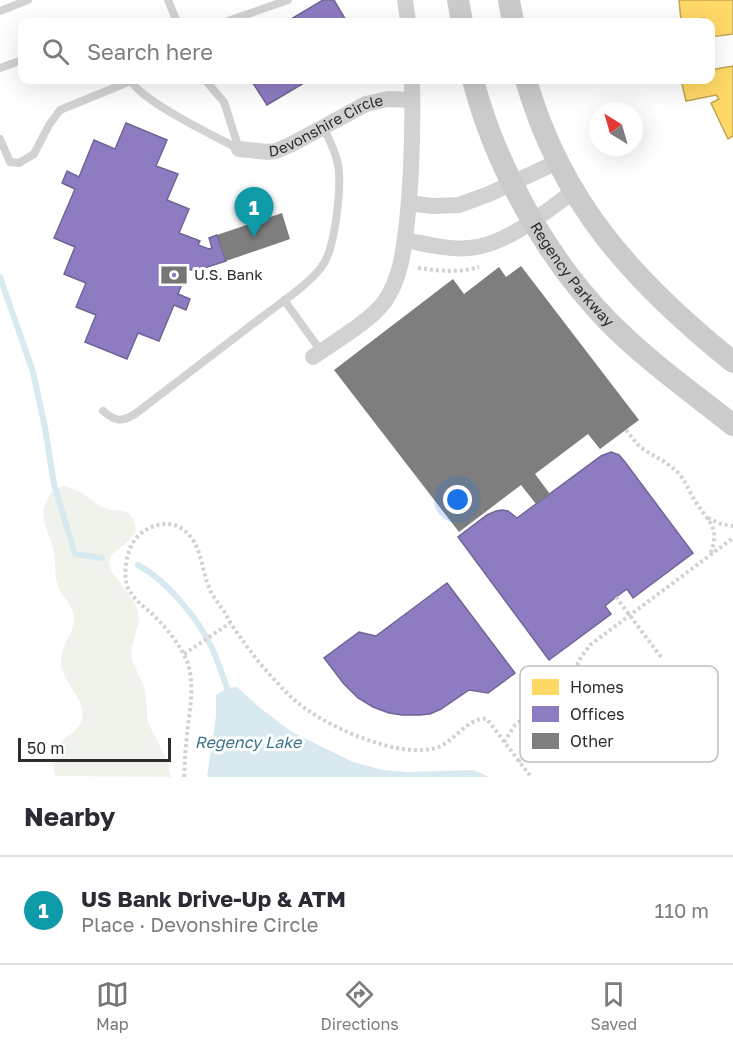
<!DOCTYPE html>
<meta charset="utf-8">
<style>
:root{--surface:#fff;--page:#f2f2f3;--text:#2b2b33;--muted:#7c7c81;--line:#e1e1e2;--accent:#767676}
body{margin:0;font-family:"Golos Text",sans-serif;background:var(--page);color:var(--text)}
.compass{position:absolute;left:589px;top:102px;width:54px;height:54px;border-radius:50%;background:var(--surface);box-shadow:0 6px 24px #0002;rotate:323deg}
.scale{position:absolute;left:18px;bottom:15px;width:153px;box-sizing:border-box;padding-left:6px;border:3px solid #2d2d2d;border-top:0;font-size:16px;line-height:21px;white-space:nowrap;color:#2d2d2d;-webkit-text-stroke:4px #fff;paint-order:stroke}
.you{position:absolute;left:458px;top:500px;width:21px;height:21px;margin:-15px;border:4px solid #fff;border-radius:50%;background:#1a73e8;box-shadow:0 0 0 9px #1a73e833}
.badge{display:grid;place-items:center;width:39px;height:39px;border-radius:50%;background:var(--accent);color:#fff;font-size:20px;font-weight:700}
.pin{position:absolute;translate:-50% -50px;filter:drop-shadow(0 2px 3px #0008)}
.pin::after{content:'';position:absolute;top:32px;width:21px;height:18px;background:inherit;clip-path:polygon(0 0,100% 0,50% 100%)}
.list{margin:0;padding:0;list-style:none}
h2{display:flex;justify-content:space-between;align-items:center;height:78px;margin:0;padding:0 24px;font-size:26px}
h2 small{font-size:20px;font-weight:400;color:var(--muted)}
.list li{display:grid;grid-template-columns:39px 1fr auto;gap:18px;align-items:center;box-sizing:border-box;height:108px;padding:0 24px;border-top:2px solid var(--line)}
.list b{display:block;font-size:22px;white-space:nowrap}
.list p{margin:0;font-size:20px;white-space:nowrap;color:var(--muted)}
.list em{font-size:20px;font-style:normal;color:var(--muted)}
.icon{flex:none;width:33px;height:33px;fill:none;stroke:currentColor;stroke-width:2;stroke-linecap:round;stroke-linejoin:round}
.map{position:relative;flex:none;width:733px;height:777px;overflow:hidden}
.search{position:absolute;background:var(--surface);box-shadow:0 6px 24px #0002;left:18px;right:18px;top:18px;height:66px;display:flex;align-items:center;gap:15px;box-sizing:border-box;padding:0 21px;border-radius:12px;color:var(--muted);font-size:22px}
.sheet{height:186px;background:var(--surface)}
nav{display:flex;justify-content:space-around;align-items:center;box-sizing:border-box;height:84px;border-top:2px solid var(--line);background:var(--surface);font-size:16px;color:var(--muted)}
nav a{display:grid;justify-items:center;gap:3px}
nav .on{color:var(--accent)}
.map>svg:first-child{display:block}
</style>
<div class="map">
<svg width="733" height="777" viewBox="0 0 733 777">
<rect width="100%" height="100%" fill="#fff"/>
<path fill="#f0f3eb" d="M 63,486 C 85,490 88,501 105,508 C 113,512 122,508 128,513 C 134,518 135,524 136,530 L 130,540 L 112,554 L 109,561 L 111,571 L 135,603 L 138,611 L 139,620 L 131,652 L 132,660 L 144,687 L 147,705 L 147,718 L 149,725 L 168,762 L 171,777 L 55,776 C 50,755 52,747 71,734 C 76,730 80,726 82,720 C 86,700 67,687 62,669 C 56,648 76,633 74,617 C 73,606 64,598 59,589 C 54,577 56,565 54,553 C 51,531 35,520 49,496 C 52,491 57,487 63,486 Z"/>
<path fill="#d8e9f0" d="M 237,687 L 259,707 L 292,732 L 353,762 L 383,770 L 408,772 L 473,770 L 490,777 L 207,777 L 216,716 L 216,695 L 227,688 Z"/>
<path fill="#ffd966" stroke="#c0a555" stroke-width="1.5" d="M 679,0 L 733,0 L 733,34 L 710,37 L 710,22 L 705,22 L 704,18 L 681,21 Z
M 733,66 L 733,136 L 728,139 L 711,103 L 719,99 L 716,95 L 686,101 L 681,80 L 710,80 L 710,70 Z"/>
<path fill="#8e7cc3" stroke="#716496" stroke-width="1.5" d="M 323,0 L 334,0 L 347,22 L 286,22 Z
M 251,80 L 309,80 L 267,105 Z
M 126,123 L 167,140 L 156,166 L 178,174 L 167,200 L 189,209 L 179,233 L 200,241 L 198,245 L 209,249 L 212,248 L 209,238 L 217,235 L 226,261 L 195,271 L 188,269 L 178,294 L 190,299 L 186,310 L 174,305 L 159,341 L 138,333 L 127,359 L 85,342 L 96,315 L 76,307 L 86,283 L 64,274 L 75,247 L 54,238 L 75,189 L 62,183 L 67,171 L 79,177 L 94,140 L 115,149 Z
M 611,452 L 619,455 L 625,462 L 693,553 L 633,598 L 627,589 L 616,597 L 605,606 L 611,614 L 549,660 L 458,537 L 487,515 L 496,511 L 502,510 L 508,511 L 517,518 L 601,456 Z
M 447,583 L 515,673 L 488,693 L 469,690 L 441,709 L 430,714 L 420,715 L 402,715 L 389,713 L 373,707 L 358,698 L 344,684 L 324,658 L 359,632 L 376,636 Z"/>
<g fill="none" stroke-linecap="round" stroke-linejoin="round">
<path stroke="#d8e9f0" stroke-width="6" d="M 0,277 L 33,372 L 45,428 L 54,484 L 75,554 L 102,558
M 138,565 C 166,580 198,618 212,648 C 218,661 222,674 227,688"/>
</g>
<path fill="#7e7e7e" d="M 282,213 L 290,239 L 226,261 L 217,235 Z
M 521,266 L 639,420 L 600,449 L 588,434 L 535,474 L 550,494 L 536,504 L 521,485 L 459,532 L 334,370 L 453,279 L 464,294 L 499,267 L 506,277 Z"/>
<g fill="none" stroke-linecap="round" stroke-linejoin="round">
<path stroke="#d2d2d2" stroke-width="4" stroke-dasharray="3 3" stroke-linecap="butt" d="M 418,268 C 439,271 459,273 479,267
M 626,430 C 630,435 634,440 638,445 C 651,456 668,461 680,475 C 687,484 691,495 697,504 C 711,525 720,528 710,555
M 708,518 L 721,524 L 733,526
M 616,597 L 661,657
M 184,654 L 230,623
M 504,742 L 515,725 L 567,685 L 581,657 L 590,645 L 733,538
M 518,761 L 540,748
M 184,777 C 185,763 185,750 187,736 C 189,712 195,688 188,664 C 181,645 165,626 151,613 C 143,606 134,599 129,590 C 124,580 125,569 127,559 C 129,548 134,538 143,532 C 155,523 173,520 185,531 C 203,546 201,572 211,592 C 215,599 219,605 224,611 C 229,620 234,630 241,638 C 255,659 273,679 291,697 C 319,724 403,763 441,746 C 455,739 471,716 487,719 L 531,777"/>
<path stroke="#d2d2d2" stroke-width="8" d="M 168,0 L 177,22
M 0,11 L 28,0
M 225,22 L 288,0
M 0,68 L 22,60
M 131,80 C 139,100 216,137 239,149
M 205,80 L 224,102 L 239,149
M 0,139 L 10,162 L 19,163 L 34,154 L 49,125 L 60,110 L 131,81
M 284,300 L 321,351
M 103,411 C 116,422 122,422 135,414 C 178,381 220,349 262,317 C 280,303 313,282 324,263 C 335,246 342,186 338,165 C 336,152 329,139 323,127"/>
<g stroke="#d2d2d2" stroke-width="16">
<path d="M 405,0 L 408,22"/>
<path id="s1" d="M 239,149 L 267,152 L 276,151 L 292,144 L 366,104 L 388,99 L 412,100"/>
<path d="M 409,203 L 432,206 L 459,205 L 489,194 L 557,162"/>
<path d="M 405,240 C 426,244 448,250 469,248 C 505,246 545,212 574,191"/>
<path d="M 313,357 C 333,343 372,320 385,301 C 401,278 404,248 407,222 C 412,174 413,127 412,80"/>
</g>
<g stroke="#cbcbcb" stroke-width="22">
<path d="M 458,0 L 462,22"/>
<path d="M 509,0 L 513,22"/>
<path id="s2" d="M 473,80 C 495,165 545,256 607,320 C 645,359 690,391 733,425"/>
<path d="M 526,80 C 561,203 635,283 733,362"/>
</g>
</g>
<defs>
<symbol id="bank-bare" viewBox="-9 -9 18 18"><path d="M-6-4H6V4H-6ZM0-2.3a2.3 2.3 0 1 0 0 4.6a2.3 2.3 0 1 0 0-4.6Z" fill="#767676" stroke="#fff" stroke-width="2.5" paint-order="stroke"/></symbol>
</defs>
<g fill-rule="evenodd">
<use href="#bank-bare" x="155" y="256" width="38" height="38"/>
</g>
<g text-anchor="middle" stroke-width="6" stroke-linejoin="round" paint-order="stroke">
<g font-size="15" fill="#2d2d2d" stroke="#fff">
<text dy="5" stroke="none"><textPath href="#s1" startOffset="93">Devonshire Circle</textPath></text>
<text dy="5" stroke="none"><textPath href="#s2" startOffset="220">Regency Parkway</textPath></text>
</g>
<g font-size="15" fill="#2d2d2d" stroke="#fff" text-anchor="start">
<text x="194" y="280">U.S. Bank</text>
</g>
<g font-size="16" font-style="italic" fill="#3d738c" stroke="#fff">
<text x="248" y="748">Regency Lake</text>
</g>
</g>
<rect x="520" y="666" width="198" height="96" rx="9" fill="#fff" stroke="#c0c0c0" stroke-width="1.5"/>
<rect x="532" y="679" width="27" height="16" fill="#ffd966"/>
<rect x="532" y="706" width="27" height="16" fill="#8e7cc3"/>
<rect x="532" y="733" width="27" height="16" fill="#7e7e7e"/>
<g font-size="16" fill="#2d2d2d">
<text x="570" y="693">Homes</text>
<text x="570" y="720">Offices</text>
<text x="570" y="747">Other</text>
</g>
</svg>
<svg class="compass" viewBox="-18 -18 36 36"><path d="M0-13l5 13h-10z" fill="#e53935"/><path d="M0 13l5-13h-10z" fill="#7c7c81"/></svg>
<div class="scale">50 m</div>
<div class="you"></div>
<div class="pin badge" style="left:254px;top:237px;background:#0f9aa8">1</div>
<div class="search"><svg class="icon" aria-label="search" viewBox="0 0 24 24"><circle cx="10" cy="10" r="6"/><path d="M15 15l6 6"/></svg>Search here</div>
</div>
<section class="sheet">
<h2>Nearby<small></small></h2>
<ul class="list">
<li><span class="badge" style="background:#0f9aa8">1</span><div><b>US Bank Drive-Up &amp; ATM</b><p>Place · Devonshire Circle</p></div><em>110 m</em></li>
</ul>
</section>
<nav>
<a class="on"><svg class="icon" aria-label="map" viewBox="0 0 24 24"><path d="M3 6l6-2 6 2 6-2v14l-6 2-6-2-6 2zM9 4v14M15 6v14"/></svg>Map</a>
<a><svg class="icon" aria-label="directions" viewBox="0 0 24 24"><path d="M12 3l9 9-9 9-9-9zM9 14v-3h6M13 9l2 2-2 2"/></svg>Directions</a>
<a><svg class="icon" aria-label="saved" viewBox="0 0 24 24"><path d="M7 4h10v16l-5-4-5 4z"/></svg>Saved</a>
</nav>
